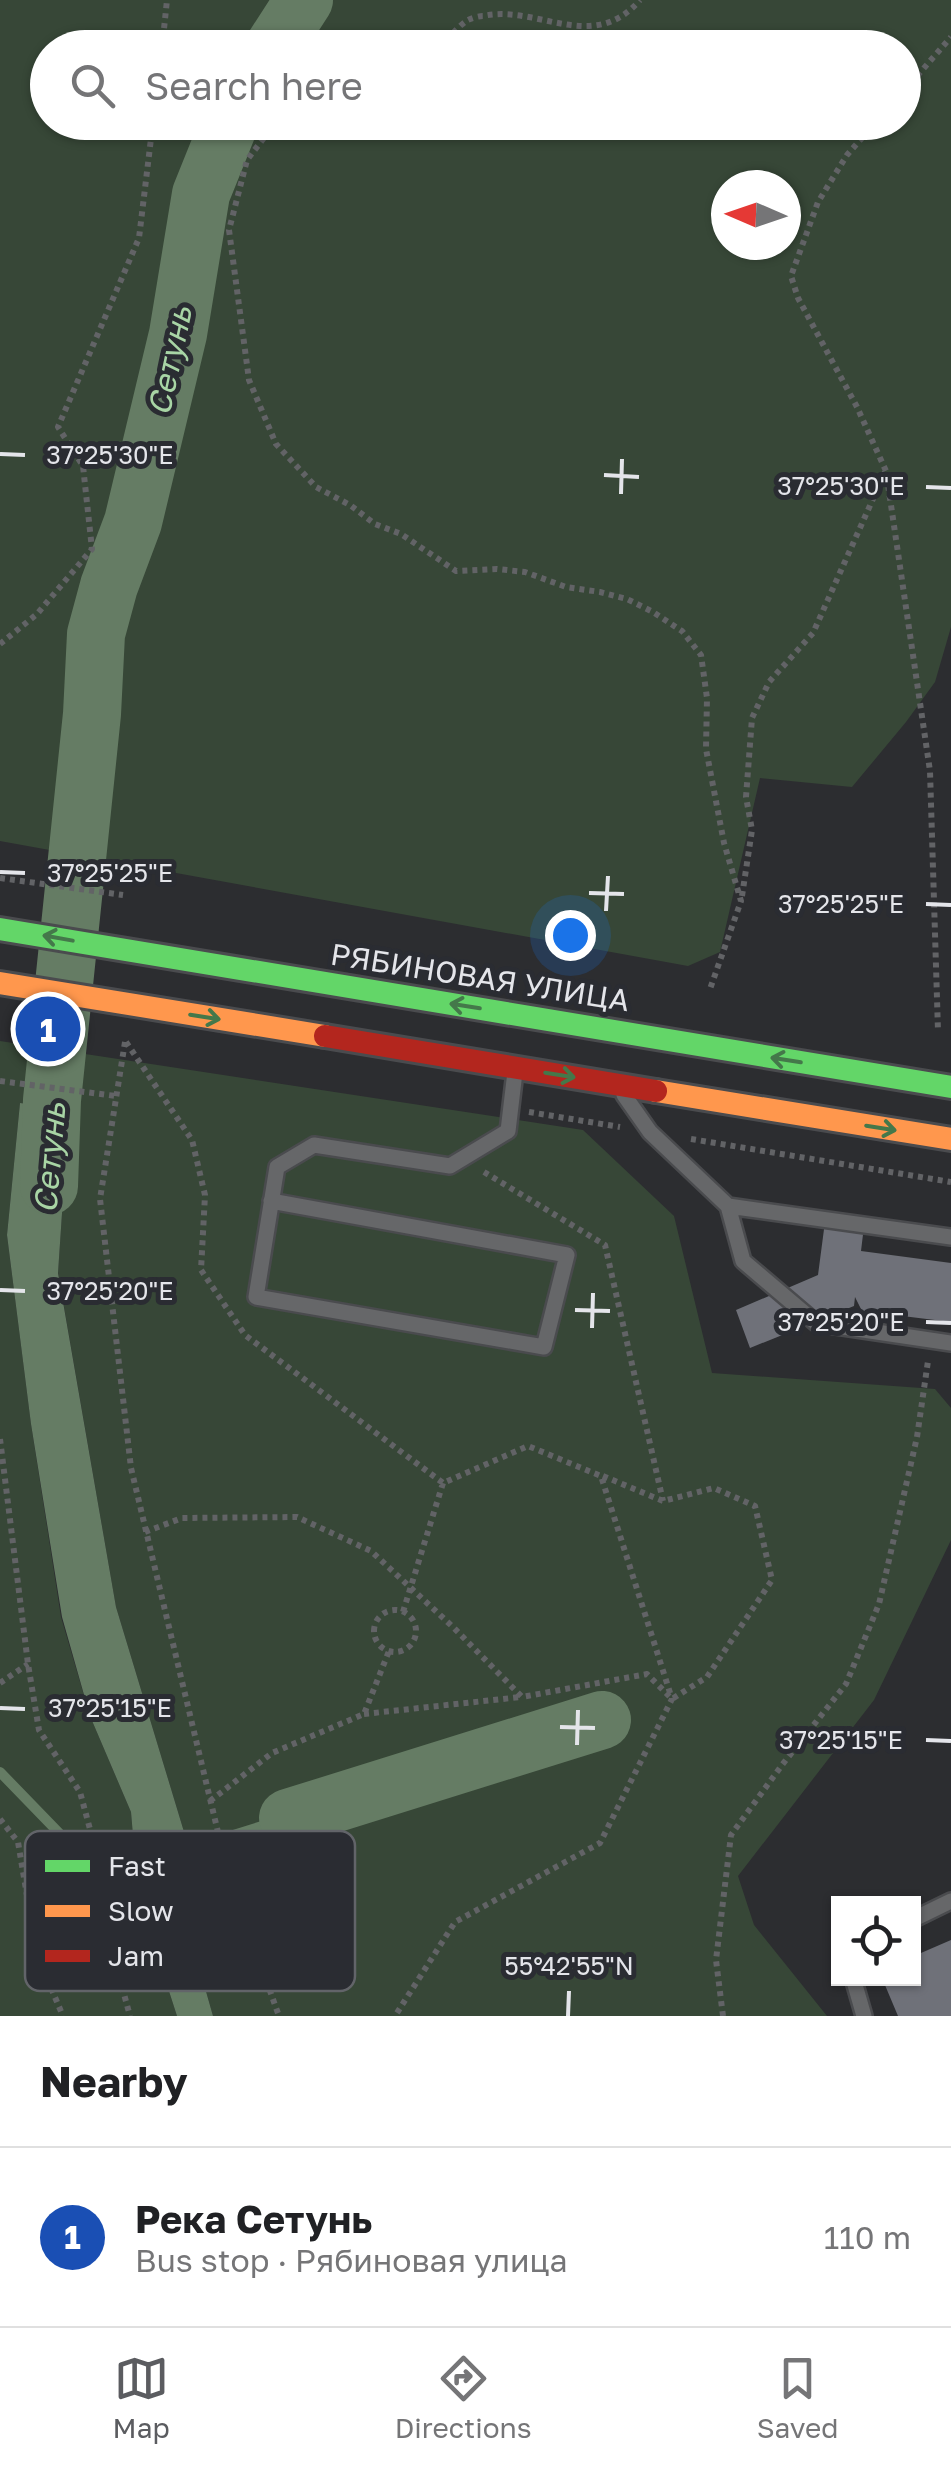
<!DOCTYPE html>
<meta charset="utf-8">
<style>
:root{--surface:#fff;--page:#f6f6f6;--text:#202124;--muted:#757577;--line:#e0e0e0;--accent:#5b5c60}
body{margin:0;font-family:"Golos Text",sans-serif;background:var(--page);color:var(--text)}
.controls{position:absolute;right:30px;bottom:30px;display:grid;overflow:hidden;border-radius:0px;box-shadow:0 2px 8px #0004}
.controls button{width:90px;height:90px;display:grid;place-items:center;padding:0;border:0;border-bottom:2px solid var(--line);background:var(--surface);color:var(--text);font:50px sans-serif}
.compass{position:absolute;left:711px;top:170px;width:90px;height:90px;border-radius:50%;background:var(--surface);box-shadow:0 2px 8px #0004;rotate:272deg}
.you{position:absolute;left:570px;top:935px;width:35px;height:35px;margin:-25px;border:8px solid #fff;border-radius:50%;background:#1a73e8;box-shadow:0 0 0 15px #1a73e833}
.badge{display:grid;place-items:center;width:65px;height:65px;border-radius:50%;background:var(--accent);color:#fff;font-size:32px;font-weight:700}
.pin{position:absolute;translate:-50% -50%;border:5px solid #fff;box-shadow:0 2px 10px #0006}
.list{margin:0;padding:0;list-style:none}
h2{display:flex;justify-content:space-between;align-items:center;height:130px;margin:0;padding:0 40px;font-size:42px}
h2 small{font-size:32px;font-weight:400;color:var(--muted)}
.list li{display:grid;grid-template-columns:65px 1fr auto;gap:30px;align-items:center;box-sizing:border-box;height:180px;padding:0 40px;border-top:2px solid var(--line)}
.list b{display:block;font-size:38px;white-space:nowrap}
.list p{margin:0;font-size:32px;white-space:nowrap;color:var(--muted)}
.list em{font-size:32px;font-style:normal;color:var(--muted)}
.icon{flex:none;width:55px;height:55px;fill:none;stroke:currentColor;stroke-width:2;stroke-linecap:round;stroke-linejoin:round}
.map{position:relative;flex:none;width:951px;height:2016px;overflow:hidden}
.search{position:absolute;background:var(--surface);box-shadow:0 2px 8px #0004;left:30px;right:30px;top:30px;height:110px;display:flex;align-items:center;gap:25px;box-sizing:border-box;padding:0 35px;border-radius:55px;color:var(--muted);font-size:38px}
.sheet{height:310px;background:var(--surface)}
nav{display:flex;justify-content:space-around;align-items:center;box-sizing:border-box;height:140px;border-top:2px solid var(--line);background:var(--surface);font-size:28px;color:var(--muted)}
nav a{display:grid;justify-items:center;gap:5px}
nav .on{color:var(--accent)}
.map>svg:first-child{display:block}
</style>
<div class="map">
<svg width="951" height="2016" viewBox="0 0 951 2016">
<rect width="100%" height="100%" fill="#2c2d30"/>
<path fill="#374737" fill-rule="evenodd" d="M 0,0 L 951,0 L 951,627 L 935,682 L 906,722 L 852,787 L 760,778 L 720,952 L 688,966 L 0,841 ZM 48,48 L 904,48 L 904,122 L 48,122 ZM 726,185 L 786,185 L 786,245 L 726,245 Z
M 0,1041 L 583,1130 L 674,1216 L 712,1373 L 935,1389 L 951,1408 L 951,1540 L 874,1700 L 738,1876 L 754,1925 L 827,2016 L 213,2016 L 186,1921 L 190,1866 L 195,1852 L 188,1845 L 116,1607 L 58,1272 L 69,1110 L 20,1103 L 7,1235 L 31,1424 L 61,1617 L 90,1716 L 131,1812 L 138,1895 L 177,2016 L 0,2016 Z"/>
<path fill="#657c64" d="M 20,1103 L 69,1109 L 58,1273 L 116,1607 L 188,1845 L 196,1852 L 190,1866 L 186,1921 L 213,2016 L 177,2016 L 138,1895 L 131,1812 L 90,1716 L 62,1617 L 31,1424 L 7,1235 Z"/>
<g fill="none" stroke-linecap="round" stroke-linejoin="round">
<path stroke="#657c64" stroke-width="10" d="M 0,1772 L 61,1835 L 94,1844
M 179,1852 L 288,1818"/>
<path stroke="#657c64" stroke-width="58" d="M 273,48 L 304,0
M 49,1186 L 52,1100 L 92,714 L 96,634 L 109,586 L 133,522 L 178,334 L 201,194 L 230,122
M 288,1818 L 602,1720"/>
</g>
<path fill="#6f7179" d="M 826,1214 L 865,1218 L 861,1251 L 951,1263 L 951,1322 L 862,1311 L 855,1297 L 854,1306 L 750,1348 L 736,1310 L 818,1275 Z
M 951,1940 L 951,2016 L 898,2016 L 882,1978 L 914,1978 L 914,1956 Z"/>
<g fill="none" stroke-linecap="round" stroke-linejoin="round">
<defs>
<path id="lane" d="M 624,1095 L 650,1132 L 728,1206 L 951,1237
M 271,1201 L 567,1255 L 544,1347 L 256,1297 L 277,1167 L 314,1145 L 450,1166 L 508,1131 L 515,1072
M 728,1206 L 743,1261 L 816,1323 L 951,1343
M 914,1919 L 951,1901
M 853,1978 L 864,2016"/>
<path id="fast" d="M 0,929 L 951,1087"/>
<path id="slow" d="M 0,983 L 325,1036
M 656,1091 L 951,1139"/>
<path id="jam" d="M 325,1036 L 656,1091"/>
</defs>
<use href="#lane" stroke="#4a4b4e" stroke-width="20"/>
<use href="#fast" stroke="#4a4b4e" stroke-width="28"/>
<use href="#slow" stroke="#4a4b4e" stroke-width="28"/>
<use href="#jam" stroke="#4a4b4e" stroke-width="28"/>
<path stroke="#626366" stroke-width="6" stroke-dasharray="5 5" stroke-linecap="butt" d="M 162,48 L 167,0
M 440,48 C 448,39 458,26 468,20 C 472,18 479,16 483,16 C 538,4 592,55 640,0
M 904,91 L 951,37
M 276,122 L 247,160 L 229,230 L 249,380 L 276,444 L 316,487 L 350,505 L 375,524 L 401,534 L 456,571 L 497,569 L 525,572 L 566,587 L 600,592 L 627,599 L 653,612 L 682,631 L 701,655 L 707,698 L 706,749 L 724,843 L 741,901 L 710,989
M 876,122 L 847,155 L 818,202 L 791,276 L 798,298 L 857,407 L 886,471 L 930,771 L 938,1031
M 0,644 L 37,614 L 92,549 L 83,466 L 58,427 L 139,238 L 153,122
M 0,878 L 123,895
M 742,896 L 752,830 L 746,797 L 752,718 L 769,682 L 813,633 L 885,472
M 125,1042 L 100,1199 L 131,1468 L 228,1874 L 279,2016
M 126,1042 L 192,1140 L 205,1195 L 201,1270 L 245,1335 L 443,1483 L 528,1446 L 601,1476 L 672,1699 L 600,1843 L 455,1922 L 395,2016
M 0,1081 L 116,1096
M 529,1112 L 620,1127
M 691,1139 L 951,1182
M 484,1172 L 605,1245 L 663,1501
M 0,1439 L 28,1664 L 39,1730 L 80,1792 L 94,1844 L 88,1862 L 130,2016
M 145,1532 L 182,1518 L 297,1517 L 371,1551 L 453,1627 L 522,1697 L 647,1674 L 672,1699 L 707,1677 L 772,1580 L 755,1506 L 714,1488 L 663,1501 L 603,1476
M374 1631a21 21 0 1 1 42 0a21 21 0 1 1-42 0Z
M 403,1612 L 443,1483
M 0,1683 L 28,1664
M 364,1714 L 521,1697
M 210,1801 L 272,1753 L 364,1714 L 389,1651
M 0,1819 L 18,1842 L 37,1955 L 63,2016
M 25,1877 L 88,1862
M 723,2016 L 716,1960 L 731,1835 L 782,1765 L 846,1684 L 879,1604 L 917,1437 L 928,1361"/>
<use href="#lane" stroke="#666769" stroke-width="15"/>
<use href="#fast" stroke="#63d668" stroke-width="22"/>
<use href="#slow" stroke="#ff974d" stroke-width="22"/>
<use href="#jam" stroke="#b3261e" stroke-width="22"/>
</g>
<defs><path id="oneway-shaft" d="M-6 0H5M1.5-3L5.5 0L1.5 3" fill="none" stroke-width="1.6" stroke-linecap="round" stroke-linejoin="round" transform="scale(2.5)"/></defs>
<g stroke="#44784a">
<use href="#oneway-shaft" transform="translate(58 938) rotate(-170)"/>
<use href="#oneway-shaft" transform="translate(465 1006) rotate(-171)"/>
<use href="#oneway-shaft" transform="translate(205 1017) rotate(9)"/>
<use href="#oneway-shaft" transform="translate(786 1060) rotate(-171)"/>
<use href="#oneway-shaft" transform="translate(560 1075) rotate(9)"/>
<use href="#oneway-shaft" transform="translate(881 1128) rotate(9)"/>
</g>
<path fill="none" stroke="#e4e5ea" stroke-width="4" d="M 0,454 L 25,455M 604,475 L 639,477M 926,487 L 951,488M 621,494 L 622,459M 0,872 L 25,873M 589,893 L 624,894M 926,904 L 951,905M 606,911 L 608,876M 0,1290 L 25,1291M 575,1310 L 610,1311M 926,1322 L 951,1323M 592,1328 L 593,1293M 0,1708 L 25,1709M 560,1727 L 595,1728M 926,1740 L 951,1741M 577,1745 L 578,1710M 568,2016 L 569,1991"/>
<g text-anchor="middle" stroke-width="10" stroke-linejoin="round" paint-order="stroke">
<g font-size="30" fill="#e4e5ea" stroke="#2a2c32">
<text transform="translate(480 978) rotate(9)" y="10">РЯБИНОВАЯ УЛИЦА</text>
</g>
<g font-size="32" font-style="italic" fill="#a8d5a5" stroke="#2a2c32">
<text transform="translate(170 361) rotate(-78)" y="11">Сетунь</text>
<text transform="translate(50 1158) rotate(-85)" y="11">Сетунь</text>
</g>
</g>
<rect x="25" y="1831" width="330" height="160" rx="15" fill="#2a2c32" stroke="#626469" stroke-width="2.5"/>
<rect x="45" y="1860" width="45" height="12" fill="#63d668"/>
<rect x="45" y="1905" width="45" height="12" fill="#ff974d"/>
<rect x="45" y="1950" width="45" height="12" fill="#b3261e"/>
<g font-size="28" fill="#e4e5ea">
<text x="108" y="1876">Fast</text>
<text x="108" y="1921">Slow</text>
<text x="108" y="1966">Jam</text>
</g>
<g font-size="25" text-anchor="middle" fill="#e4e5ea" stroke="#2a2c32" stroke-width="10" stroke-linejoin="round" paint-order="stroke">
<text x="110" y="464">37°25'30"E</text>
<text x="841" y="495">37°25'30"E</text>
<text x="110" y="882">37°25'25"E</text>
<text x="841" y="913">37°25'25"E</text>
<text x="110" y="1300">37°25'20"E</text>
<text x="841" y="1331">37°25'20"E</text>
<text x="110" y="1717">37°25'15"E</text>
<text x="841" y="1749">37°25'15"E</text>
<text x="569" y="1975">55°42'55"N</text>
</g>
</svg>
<div class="controls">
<button><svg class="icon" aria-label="locate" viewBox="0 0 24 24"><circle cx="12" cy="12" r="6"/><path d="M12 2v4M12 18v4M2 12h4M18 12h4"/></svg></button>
</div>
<svg class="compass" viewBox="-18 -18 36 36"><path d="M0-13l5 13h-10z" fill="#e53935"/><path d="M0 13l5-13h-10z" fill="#757577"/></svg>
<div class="you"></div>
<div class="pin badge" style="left:48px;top:1029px;background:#1a4fb4">1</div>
<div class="search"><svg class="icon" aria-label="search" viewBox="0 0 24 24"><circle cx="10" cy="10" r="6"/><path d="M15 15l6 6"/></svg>Search here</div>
</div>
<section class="sheet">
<h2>Nearby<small></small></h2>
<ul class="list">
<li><span class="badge" style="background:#1a4fb4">1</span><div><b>Река Сетунь</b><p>Bus stop · Рябиновая улица</p></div><em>110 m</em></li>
</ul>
</section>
<nav>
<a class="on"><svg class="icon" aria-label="map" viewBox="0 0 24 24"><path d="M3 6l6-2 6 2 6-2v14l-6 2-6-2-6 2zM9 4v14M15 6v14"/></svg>Map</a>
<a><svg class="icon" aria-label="directions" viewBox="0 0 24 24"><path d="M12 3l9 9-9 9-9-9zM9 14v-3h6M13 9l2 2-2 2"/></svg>Directions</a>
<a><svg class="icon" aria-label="saved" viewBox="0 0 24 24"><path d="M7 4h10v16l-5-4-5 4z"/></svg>Saved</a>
</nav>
